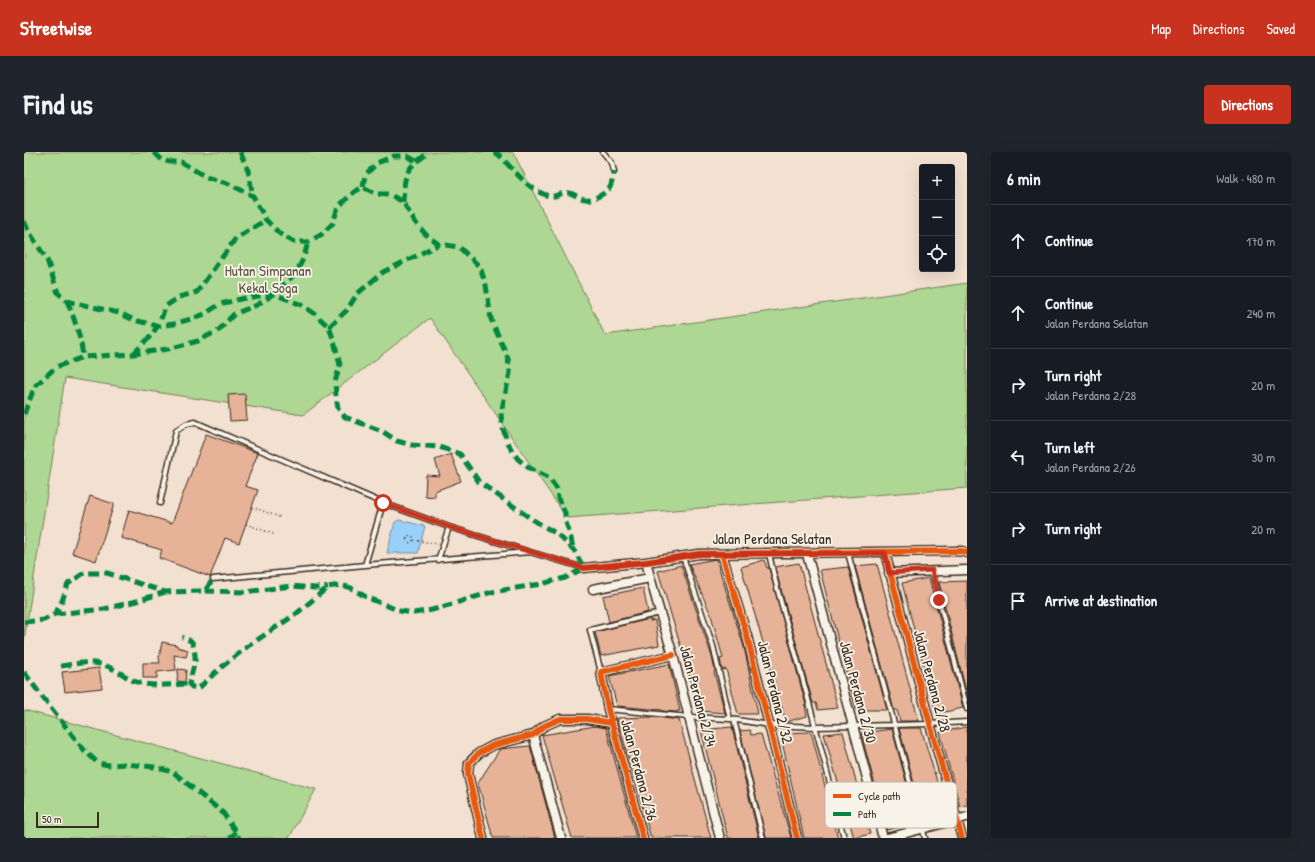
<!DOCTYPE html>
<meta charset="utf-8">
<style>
:root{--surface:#171b24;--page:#20242c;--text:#f1f3f6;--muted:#9ea1a6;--line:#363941;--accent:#c8321e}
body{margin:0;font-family:"Patrick Hand",sans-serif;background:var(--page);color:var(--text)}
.controls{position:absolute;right:12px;top:12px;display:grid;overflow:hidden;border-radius:4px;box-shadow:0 4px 16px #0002}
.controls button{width:36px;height:36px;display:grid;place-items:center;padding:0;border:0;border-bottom:1px solid var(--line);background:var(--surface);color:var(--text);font:20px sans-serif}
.scale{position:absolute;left:12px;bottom:10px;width:63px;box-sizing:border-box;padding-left:4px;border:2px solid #3b2a1e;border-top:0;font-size:11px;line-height:14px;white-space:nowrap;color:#3b2a1e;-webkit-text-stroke:3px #f7f3e8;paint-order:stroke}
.stop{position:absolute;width:12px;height:12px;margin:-9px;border:3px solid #c8321e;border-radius:50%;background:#fff}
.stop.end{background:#c8321e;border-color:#fff;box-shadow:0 1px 4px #0008}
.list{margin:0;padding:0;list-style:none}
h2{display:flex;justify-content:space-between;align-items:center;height:52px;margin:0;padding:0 16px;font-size:17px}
h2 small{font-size:13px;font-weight:400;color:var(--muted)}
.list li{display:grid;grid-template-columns:26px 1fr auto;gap:12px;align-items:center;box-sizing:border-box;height:72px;padding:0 16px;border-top:1px solid var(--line)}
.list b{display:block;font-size:15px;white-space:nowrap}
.list p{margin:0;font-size:13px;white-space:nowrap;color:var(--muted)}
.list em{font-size:13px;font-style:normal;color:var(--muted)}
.icon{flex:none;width:22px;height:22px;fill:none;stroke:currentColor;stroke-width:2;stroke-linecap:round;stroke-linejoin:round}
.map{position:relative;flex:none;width:943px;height:686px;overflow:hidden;border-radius:4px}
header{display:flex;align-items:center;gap:24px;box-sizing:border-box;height:56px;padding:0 20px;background:var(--accent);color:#fff}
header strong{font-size:19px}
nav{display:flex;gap:22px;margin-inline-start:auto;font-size:14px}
.intro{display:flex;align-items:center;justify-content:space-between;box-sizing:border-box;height:96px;padding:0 24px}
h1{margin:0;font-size:28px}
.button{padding:10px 18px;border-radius:4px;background:var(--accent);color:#fff;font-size:14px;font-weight:700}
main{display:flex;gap:24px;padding:0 24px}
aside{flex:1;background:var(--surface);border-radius:4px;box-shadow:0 4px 16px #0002}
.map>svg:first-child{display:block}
</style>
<header>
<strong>Streetwise</strong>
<nav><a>Map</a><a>Directions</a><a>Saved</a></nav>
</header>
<div class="intro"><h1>Find us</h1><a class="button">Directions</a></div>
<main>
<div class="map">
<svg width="943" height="686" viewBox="0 0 943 686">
<rect width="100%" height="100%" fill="#f2e0d0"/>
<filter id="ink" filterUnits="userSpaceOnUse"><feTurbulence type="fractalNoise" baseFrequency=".025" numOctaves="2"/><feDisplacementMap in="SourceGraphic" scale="8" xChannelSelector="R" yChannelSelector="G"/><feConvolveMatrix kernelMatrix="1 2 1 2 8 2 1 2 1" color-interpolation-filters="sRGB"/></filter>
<g filter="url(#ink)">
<path fill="#aed794" stroke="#748059" d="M 0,0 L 489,0 L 581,183 L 943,131 L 943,336 L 543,366 L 406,166 L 279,263 L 41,226 L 0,489 Z
M 0,558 L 291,637 L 292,637 L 265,686 L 0,686 Z"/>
<path fill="#99d0f8" stroke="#738ea1" d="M 375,368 L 401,374 L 394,401 L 363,401 L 371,370 Z"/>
<path fill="#e6b398" stroke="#3b2a1e" d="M 221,242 L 223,268 L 206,269 L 204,243 Z
M 182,282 L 234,301 L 221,334 L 234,338 L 215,391 L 201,386 L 186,425 L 135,406 L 138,398 L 97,386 L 105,358 L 148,371 Z
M 427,302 L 437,329 L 411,339 L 411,345 L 401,344 L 402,323 L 416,324 L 411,308 Z
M 66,344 L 90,352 L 72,409 L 48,401 Z
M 692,407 L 720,495 L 734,562 L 714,562 L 702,517 L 698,518 L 696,507 L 699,506 L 687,463 L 665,412 Z
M 740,408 L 743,416 L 745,416 L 782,553 L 781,553 L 783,564 L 762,570 L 717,415 Z
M 775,411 L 814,556 L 794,558 L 792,551 L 789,551 L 758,441 L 751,415 Z
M 853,412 L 894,566 L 895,569 L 876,569 L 873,558 L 870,558 L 831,414 Z
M 657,413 L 688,505 L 691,519 L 690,520 L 701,561 L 676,559 L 634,419 Z
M 824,415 L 863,558 L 832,558 L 796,418 Z
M 905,426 L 939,556 L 912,562 L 878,431 Z
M 943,429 L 943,543 L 915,430 Z
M 619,436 L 624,460 L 585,470 L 579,444 Z
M 626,467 L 626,469 L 631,468 L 635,493 L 577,504 L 571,480 Z
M 138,490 L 153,493 L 153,495 L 164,498 L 162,505 L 150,503 L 152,518 L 133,520 L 133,526 L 119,526 L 119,511 L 136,511 L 135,506 Z
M 645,512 L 656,559 L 653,559 L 653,560 L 638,559 L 638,558 L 593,554 L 585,524 Z
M 75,516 L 78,536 L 41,540 L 38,520 Z
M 154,517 L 162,518 L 161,530 L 153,529 Z
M 631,565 L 655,568 L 687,686 L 627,686 L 593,566 Z
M 571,574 L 582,576 L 612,686 L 548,686 L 518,583 Z
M 708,575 L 709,580 L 735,686 L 704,686 L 677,578 Z
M 943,575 L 943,653 L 936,655 L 916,580 Z
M 875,576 L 897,576 L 923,663 L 900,668 Z
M 868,577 L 893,670 L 863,678 L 837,581 Z
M 726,578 L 727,583 L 737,582 L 767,686 L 742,686 L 716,579 Z
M 787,580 L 789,587 L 814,686 L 780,686 L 756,581 Z
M 819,580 L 846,682 L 830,686 L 800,582 Z
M 506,594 L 531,686 L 469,686 L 454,631 L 476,597 Z"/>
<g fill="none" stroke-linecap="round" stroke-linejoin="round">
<defs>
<path id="lane" d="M 579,0 L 588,11 L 590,20
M 136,351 L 152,279 L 162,272 L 171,270 L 359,351 L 425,375 L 506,400
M 745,401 C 752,438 764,473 774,510 C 790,568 805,627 820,686
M 824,401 L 901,686
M 659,405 L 689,494 L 706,567
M 414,408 L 425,375
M 341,413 L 359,351
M 908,418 L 915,448 L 943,557
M 189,427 L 341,413 L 506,400 L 560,416
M 577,520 L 566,478 L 636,461
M 584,557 L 665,565 L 706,567 L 746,573 L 792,575 L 906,572 L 943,570
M 710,568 L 739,686"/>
<path id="street" d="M 861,401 L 906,572 L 938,686
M 698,402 L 723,484 L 773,686
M 783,402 L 859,686
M 622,410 L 636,461 L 649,503 L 696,686
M 560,416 L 622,410 L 675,402 L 938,399 L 943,401
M 865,421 L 943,418
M 569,437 L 626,426
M 509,583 L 537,686
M 459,686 L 444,622 L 445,611 L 455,601 L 470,593 L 509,583 L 520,574 L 536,567 L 563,567 L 588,571
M 619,686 L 584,557 L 577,520 L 649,503
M 863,686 L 943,665"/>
</defs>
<use href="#lane" stroke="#3b2a1e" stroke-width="7"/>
<use href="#street" stroke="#3b2a1e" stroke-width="11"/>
<path stroke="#3b2a1e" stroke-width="1.5" stroke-dasharray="1 3" stroke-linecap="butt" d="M 228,355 L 258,366
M 222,372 L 252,383
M382.5 387a3.5 3.5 0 1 1 7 0a3.5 3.5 0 1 1-7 0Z
M 390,388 L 414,392"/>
<use href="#lane" stroke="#f7f3e8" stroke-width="4"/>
<use href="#street" stroke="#f7f3e8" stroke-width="8"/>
<path stroke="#00873e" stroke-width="5" stroke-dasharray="10 5" stroke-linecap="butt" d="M 130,0 L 137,7 L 145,10 L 157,10 L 182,25 L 203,31 L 229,44 L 242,68 L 256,82 L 270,90 L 284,90 L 297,83 L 309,71 L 314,55 L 330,40 L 339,35 L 353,42 L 365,42 L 379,50 L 391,70 L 404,85 L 415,92 L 435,95 L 456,115 L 462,133 L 467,167 L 484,206 L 486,221 L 477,261 L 478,274 L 481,283 L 487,297 L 494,307 L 505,316 L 524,325 L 533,337 L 534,346 L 541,361 L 541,368 L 546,382 L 549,396
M 216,0 L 224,18 L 229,44
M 470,0 L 475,3 C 489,17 505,39 525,44 C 532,46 538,39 546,41 C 550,42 553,45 557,46 C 566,50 578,44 585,37 C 588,33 589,25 590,20
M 339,35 L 341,23 L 353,11 L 370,4 L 383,4 L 394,10
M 379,50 C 380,38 379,25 387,15 C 392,9 399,6 404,0
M 0,69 L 4,78 L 23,108 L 34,141 L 43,149 L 95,161 L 110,168 L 134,174 L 150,172 L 173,165 L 181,162 L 196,152 L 221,146 L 250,142 L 278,153 L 291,162 L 305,175 L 310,189 L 316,213 L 311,230 L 312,245 L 314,256 L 321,265 L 358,279 L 373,289 L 388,293 L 415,295 L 436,302 L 455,330 L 509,368 L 533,382 L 550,398 L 560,416 L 541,426 L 517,432 L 468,440 L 408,458 L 390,461 L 376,459 L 342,445 L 327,436 L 317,433 L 304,435 L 272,462 L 224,494 L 194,518 L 175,536 L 168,535 L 165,532 L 171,509 L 171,503 L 169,492 L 167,489 L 158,485
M 43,149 C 51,168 57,186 59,205
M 305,175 L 323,158 L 333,142 L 359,120 L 392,104 L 415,92
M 109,202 L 123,188 L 134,174 L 142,154 L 155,145 L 173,140 L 212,86 L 242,68
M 0,262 L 11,234 L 32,215 L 59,205 L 109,202 L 144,197 L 174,189 L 195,178 L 210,162 L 233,153 L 250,142 L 272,121 L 280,105 L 284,90
M 181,439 L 221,440 L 267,434 L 291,436 L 304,435
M 31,462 L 80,457 L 113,449 L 141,440
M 0,470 L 20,468 L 31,462 L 38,449 L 44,432 L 60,421 L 83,421 L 141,440 L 181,439 L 189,427
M 37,514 C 58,511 72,507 91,518 C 98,521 103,526 110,529 C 127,536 148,532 165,532
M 0,520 L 19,546 L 61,599 L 74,611 L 85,613 L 103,612 L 130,615 L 149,620 L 199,661 L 212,680 L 215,686
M 206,686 L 212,680"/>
<defs>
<path id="cycleway" d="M 861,401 L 906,572 L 938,686
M 698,402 L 723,484 L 773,686
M 560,416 L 622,410 L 675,402 L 938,399 L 943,401
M 459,686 L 444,622 L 445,611 L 455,601 L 470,593 L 509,583 L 520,574 L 536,567 L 563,567 L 588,571
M 619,686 L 584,557 L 577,520 L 649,503"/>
</defs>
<use href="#cycleway" stroke="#f7f3e8" stroke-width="8"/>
<use href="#cycleway" stroke="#e8590c" stroke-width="6"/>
</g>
</g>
<g fill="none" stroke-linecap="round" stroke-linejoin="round" filter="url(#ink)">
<path stroke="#c8321e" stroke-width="5" d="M 359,351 L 425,375 L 560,416 L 622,410 L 675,402 L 861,401 L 865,421 L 908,418 L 915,448"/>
</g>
<g text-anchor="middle" stroke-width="3.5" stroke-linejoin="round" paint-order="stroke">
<g font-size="15" fill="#58553c" stroke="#f7f3e8">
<text x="244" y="124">Hutan Simpanan<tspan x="244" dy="17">Kekal Soga</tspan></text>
</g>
<g font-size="15" fill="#3b2a1e" stroke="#f7f3e8">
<text x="748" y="392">Jalan Perdana Selatan</text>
<text transform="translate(908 529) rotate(75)" y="5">Jalan Perdana 2/28</text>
<text transform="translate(751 540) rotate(76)" y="5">Jalan Perdana 2/32</text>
<text transform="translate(834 540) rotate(75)" y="5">Jalan Perdana 2/30</text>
<text transform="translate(674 544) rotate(75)" y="5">Jalan Perdana 2/34</text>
<text transform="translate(615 618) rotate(75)" y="5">Jalan Perdana 2/36</text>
</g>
</g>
<rect x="801" y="630" width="132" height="46" rx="6" fill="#f7f3e8" stroke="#bfb7ab" stroke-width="1"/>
<rect x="809" y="642" width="18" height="4" fill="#e8590c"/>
<rect x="809" y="660" width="18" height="4" fill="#00873e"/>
<g font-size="11" fill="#3b2a1e">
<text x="834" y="648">Cycle path</text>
<text x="834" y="666">Path</text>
</g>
</svg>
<div class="controls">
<button>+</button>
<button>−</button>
<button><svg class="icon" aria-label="locate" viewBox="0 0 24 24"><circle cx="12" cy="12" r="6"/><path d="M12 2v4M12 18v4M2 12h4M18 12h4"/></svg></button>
</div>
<div class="scale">50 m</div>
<div class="stop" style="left:359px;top:351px"></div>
<div class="stop end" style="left:915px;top:448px"></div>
</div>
<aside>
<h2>6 min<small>Walk · 480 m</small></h2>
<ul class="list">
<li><svg class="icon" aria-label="ahead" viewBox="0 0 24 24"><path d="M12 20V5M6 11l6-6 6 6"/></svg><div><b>Continue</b></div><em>170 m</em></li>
<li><svg class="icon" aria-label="ahead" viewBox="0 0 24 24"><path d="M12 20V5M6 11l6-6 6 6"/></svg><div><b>Continue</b><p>Jalan Perdana Selatan</p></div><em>240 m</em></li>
<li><svg class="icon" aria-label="right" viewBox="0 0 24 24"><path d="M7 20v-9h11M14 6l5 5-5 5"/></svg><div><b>Turn right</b><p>Jalan Perdana 2/28</p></div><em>20 m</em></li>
<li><svg class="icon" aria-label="left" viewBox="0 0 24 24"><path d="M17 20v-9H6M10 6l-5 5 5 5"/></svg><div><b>Turn left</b><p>Jalan Perdana 2/26</p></div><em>30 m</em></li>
<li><svg class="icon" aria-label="right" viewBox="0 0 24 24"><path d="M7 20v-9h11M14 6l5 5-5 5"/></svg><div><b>Turn right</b></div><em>20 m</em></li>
<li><svg class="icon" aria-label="arrive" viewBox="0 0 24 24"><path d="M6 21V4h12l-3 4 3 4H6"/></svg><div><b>Arrive at destination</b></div></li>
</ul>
</aside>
</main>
